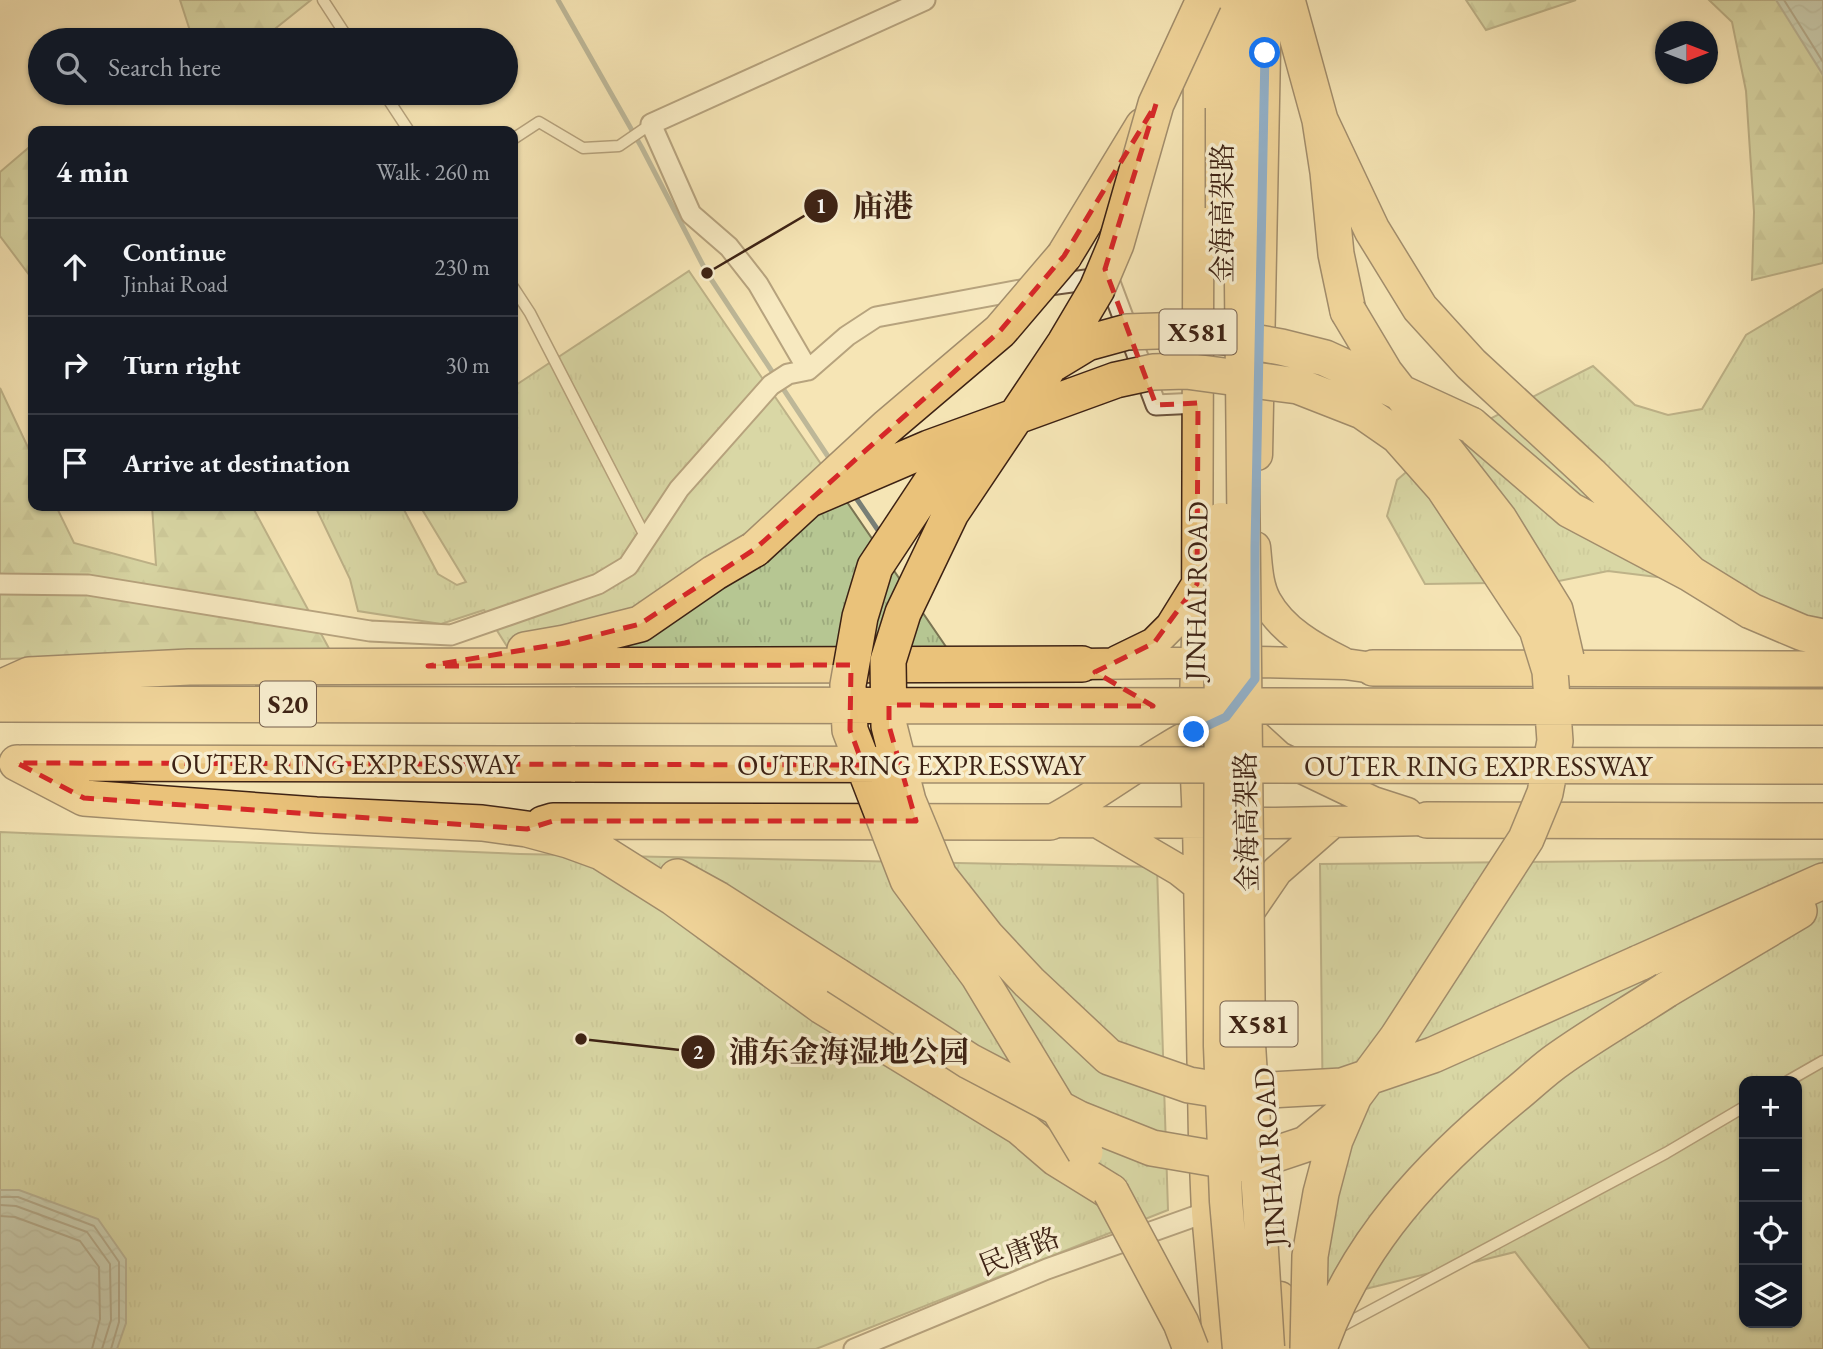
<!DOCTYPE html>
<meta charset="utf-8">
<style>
:root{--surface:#171b24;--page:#242831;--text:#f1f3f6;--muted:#9ea1a6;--line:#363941}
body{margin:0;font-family:"EB Garamond","Noto Serif SC",serif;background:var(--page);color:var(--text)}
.controls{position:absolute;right:21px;bottom:21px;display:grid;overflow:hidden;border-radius:14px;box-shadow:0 2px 5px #0004}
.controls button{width:63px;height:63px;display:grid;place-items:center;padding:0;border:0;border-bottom:2px solid var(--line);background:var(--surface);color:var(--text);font:35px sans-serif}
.compass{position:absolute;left:1655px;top:21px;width:63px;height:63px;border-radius:50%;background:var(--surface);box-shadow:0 2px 5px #0004;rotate:90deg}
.stop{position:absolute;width:21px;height:21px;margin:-16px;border:5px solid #1a73e8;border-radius:50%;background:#fff}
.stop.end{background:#1a73e8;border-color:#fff;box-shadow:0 2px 7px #0008}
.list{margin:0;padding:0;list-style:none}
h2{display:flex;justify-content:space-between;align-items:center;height:91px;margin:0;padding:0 28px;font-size:30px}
h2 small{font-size:23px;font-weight:400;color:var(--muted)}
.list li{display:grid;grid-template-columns:46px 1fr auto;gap:21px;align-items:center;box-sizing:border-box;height:98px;padding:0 28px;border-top:2px solid var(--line)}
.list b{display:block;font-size:26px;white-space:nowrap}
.list p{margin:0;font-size:23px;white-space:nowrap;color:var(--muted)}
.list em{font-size:23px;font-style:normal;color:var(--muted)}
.icon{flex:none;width:38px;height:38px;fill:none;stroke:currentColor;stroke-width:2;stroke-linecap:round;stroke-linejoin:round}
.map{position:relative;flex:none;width:1823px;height:1349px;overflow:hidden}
.search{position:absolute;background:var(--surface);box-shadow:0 2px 5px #0004;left:28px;top:28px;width:490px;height:77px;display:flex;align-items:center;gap:18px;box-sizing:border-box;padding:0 24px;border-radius:38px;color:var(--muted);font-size:26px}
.panel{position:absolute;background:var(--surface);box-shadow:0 2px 5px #0004;left:28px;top:126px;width:490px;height:385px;border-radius:14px}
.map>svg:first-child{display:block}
</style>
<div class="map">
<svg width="1823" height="1349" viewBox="0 0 1823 1349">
<defs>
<pattern id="forest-firs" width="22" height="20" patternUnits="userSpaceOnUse" patternTransform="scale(1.75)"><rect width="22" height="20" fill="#b6c692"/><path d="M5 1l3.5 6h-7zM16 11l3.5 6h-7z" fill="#9daa7d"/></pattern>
<pattern id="park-tufts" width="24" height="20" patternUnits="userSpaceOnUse" patternTransform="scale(1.75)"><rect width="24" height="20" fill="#b6c692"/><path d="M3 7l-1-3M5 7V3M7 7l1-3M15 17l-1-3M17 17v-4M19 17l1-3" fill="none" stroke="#9daa7d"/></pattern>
<pattern id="water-waves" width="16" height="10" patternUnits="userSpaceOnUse" patternTransform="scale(1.75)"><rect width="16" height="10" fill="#9fbdb7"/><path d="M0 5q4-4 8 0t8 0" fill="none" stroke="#8aa29c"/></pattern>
</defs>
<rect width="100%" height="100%" fill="#f5e5b5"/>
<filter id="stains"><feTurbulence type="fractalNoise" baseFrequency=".00286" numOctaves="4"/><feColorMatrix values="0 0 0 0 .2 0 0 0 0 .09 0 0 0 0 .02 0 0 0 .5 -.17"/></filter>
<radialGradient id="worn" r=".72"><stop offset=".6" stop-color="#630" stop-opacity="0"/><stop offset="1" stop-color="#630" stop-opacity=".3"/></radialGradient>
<path fill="url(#forest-firs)" stroke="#7a7453" stroke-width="2" d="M 180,0 L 311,0 L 261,40 L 193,40 Z
M 1466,0 L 1576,0 L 1486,30 Z
M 1709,0 L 1823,0 L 1823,263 L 1752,280 L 1754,212 L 1746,91 L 1732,22 Z
M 33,144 L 33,280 L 0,236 L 0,172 Z
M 0,388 L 33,458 L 33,506 L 56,506 L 74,543 L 156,565 L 152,506 L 252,506 L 332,654 L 211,653 L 0,659 Z"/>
<path fill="url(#park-tufts)" stroke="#7a7453" stroke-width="2" fill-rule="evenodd" d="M 689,271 L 953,657 L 513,656 L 484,610 L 441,624 L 358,611 L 350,579 L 315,506 L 402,506 L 438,574 L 457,585 L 466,582 L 420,506 L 513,506 L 513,387 Z
M 1823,289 L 1823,629 L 1763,631 L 1747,588 L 1608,571 L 1554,582 L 1425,584 L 1387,516 L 1397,480 L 1435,447 L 1593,366 L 1635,405 L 1668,415 L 1702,409 L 1746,335 Z
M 0,832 L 520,854 L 1157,867 L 1168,1210 L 816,1349 L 0,1349 Z
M 1823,859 L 1823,1349 L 1590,1349 L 1515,1252 L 1325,1299 L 1320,864 ZM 1744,1081 L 1797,1081 L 1797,1323 L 1744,1323 Z"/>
<path fill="url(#water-waves)" stroke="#787f76" stroke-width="2" d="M 1776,0 L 1823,0 L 1823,75 Z
M 0,1190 L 19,1190 L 98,1219 L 126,1259 L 126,1323 L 117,1349 L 0,1349 Z"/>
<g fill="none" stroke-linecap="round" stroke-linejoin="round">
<path stroke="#6e7066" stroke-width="2" d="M 1784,0 L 1823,62
M 0,1197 L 18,1197 L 94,1226 L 119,1262 L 119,1322 L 111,1349
M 0,1205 L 16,1206 L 87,1232 L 110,1264 L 111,1320 L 102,1349
M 0,1216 L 15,1217 L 80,1241 L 99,1267 L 100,1319 L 92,1349"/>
<path stroke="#787f76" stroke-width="5" d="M 558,0 L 642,148 L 707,273 L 775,376
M 780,384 L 831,461
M 854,495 L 882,536"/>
<defs>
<path id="service" d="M 323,0 L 349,40
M 384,93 L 409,131
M 513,139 L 539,122 L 583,148 L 619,146 L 651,124
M 513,287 L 530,313 L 646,538
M 1788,1081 L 1823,1061
M 1340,1327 L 1666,1153 L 1744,1107"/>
<path id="minor" d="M 808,370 L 758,284 L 729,247 L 691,214 L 651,124 L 925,0
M 0,584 L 88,585 L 370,631 L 451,635 L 598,584 L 628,566 L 679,489 L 771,385 L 788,374 L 808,370 L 847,336 L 876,317 L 1042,286 L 1108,277 L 1156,405 L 1198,403
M 854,1349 L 1047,1269 L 1207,1212"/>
<path id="primary" d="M 1199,14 L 1197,639 L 1194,732 L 1198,822 L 1204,1139 L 1207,1212 L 1219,1349
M 1257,455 L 1266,0
M 1255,547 C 1257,565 1257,585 1266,601 C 1282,630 1313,648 1342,662
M 1117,661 L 1154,643 L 1171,626 L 1197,584
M 1082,664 L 1256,662 L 1345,664 L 1373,668
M 1229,719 L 1256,736 L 1279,757 L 1373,802 L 1407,813
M 1054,819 C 1107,790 1154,751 1209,725
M 1050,822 L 1276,823 L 1427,820
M 1097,822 L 1179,870 L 1198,885
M 1251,909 L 1277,871 L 1333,822
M 1280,1297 L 1284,1349"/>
<path id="trunk" d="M 1246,102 L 1249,0
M 1222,108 L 1223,0"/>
<path id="motorway" d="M 1287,0 L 1320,120 L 1328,172 L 1336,254 L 1348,311
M 1320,120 L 1372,230 L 1420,308 L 1471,364 L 1590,474 L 1691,574
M 1064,256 L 1143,126
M 1471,425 L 1570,510 L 1691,574 L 1751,611 L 1803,633 L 1823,637
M 525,650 L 565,643 L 640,624 L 714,573 L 755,549
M 1373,668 L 1823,669
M 0,688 L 29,675 L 189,667 L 1082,664
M 0,704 L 575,705
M 17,763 L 84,798 L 316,815 L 482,823 L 527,829 L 568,840 L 601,852 L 674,898 L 822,1006 L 1020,1127 L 1056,1158 L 1111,1192
M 22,763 L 575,764
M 1427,820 L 1823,821
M 543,824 L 553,821 L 1050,822
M 677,877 L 717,899 L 837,976
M 1639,963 L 1823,881
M 1666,990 L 1799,911"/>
</defs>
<use href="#service" stroke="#6b533c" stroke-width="13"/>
<use href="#minor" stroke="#6b533c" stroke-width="23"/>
<use href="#primary" stroke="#3d2214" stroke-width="33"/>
<use href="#trunk" stroke="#3d2214" stroke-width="35"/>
<use href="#motorway" stroke="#3d2214" stroke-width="38"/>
<use href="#service" stroke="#f8eecf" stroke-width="10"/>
<use href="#minor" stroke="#f8eecf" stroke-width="19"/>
<use href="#primary" stroke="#eac27a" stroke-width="30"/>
<use href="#trunk" stroke="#eac27a" stroke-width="32"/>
<use href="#motorway" stroke="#eac27a" stroke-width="35"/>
<defs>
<path id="trunk-bridge" d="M 1246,102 L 1241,283 L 1249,1044 L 1268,1347
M 1222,208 L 1222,108
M 1221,519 L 1220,1046 L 1226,1201 L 1239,1349"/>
<path id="motorway-bridge" d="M 1204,0 L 1156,104 L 1116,244 L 1097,289 L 1065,343 L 951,513 L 903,613 L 888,661 L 889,726 L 908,801 L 939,876 L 987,937 L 1029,982 L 1109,1057 L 1189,1085 L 1233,1092 L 1342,1086 L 1433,1055 L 1639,963
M 1348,311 L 1385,373 L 1499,519 L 1555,610 L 1566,658
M 1054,363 L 1087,343 L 1127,332 L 1186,330 L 1281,347 L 1325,358 L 1471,425
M 970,434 L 932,481 L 875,567 L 860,617 L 848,685 L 850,730 L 908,880 L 978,975 L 1085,1152
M 810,499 L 929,448 L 1116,380 L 1153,372 L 1186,371 L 1298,386 L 1362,411 L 1398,436 L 1444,488 L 1537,629 L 1550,671 L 1555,741 L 1545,793 L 1526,839 L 1397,1038 L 1354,1096 L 1335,1140 L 1321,1193 L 1310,1256 L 1308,1349
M 755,549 L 887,427 L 1000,331 L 1064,256
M 575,705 L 1823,707
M 575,764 L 1823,766
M 837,976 L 969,1061 L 1079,1119 L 1152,1148 L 1246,1164 L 1306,1144 L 1346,1111
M 1111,1192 L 1181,1323 L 1191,1349
M 1319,1349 C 1356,1243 1429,1166 1514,1096 C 1529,1084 1543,1070 1559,1059 C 1594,1034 1631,1013 1666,990"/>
</defs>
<use href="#trunk-bridge" stroke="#3d2214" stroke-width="35" stroke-linecap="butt"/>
<use href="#motorway-bridge" stroke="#3d2214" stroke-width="38" stroke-linecap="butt"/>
<use href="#trunk-bridge" stroke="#eac27a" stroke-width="32"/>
<use href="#motorway-bridge" stroke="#eac27a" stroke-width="35"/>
</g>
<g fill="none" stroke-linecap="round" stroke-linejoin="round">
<path stroke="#1a73e8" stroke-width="9" d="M 1194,732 L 1226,717 L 1255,679 L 1255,547 L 1265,53"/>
</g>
<path d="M0 0H1823V1349H0ZM 1156,104 L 1105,269 L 1156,405 L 1198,403 L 1197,584 L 1154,643 L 1095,672 L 1153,706 L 889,705 L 889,726 L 916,821 L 553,821 L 527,829 L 84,798 L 17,763 L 863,765 L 850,730 L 851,665 L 428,666 L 565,643 L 640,624 L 755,549 L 1000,331 L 1064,256 Z" fill="#f5e5b5" fill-opacity=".55" fill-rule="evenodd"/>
<path fill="none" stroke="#d62828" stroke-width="5" stroke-dasharray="14 9" stroke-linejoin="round" d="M 1156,104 L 1105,269 L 1156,405 L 1198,403 L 1197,584 L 1154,643 L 1095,672 L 1153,706 L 889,705 L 889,726 L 916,821 L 553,821 L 527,829 L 84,798 L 17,763 L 863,765 L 850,730 L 851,665 L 428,666 L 565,643 L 640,624 L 755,549 L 1000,331 L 1064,256 Z"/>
<g text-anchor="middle" stroke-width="7" stroke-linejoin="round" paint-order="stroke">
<g fill="#f8eecf" stroke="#755f4c" stroke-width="2">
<rect x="1159.5" y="309.5" width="77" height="45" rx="5"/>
<rect x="260" y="681.5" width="56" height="45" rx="5"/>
<rect x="1220.5" y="1001.5" width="77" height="45" rx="5"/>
</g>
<g font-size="26" font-weight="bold" fill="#3d2214">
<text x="1198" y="341">X581</text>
<text x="288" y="713">S20</text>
<text x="1259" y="1033">X581</text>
</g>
<g font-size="28" fill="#3d2214" stroke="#f8eecf">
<text transform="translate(1222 213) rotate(-90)" y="10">金海高架路</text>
<text transform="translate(1196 591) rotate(-89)" y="10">JINHAI ROAD</text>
<text x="345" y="774">OUTER RING EXPRESSWAY</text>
<text x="911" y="775">OUTER RING EXPRESSWAY</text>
<text x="1478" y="776">OUTER RING EXPRESSWAY</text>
<text transform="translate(1246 822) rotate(-91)" y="10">金海高架路</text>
<text transform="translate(1269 1157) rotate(-94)" y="10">JINHAI ROAD</text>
<text transform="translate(1019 1251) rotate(-22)" y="10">民唐路</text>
</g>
</g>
<path fill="none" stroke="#3d2214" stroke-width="2.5" d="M707 273L821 206M581 1039L698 1052"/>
<g fill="#3d2214" stroke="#f8eecf" stroke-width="2.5">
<circle cx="707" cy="273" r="7"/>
<circle cx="581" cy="1039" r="7"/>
<circle cx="821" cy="206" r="18"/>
<circle cx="698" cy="1052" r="18"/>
</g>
<g font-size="21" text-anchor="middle" font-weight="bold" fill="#fff">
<text x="821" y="213">1</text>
<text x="698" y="1059">2</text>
</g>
<g font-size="30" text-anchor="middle" font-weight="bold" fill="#3d2214" stroke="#f8eecf" stroke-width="7" stroke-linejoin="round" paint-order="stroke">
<text x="883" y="216">庙港</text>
<text x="849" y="1062">浦东金海湿地公园</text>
</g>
<rect width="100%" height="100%" filter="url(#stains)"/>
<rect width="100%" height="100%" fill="url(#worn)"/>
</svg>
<div class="controls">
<button>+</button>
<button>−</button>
<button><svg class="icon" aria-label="locate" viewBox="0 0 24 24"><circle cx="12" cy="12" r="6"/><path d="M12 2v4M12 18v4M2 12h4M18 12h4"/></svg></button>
<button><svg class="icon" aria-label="layers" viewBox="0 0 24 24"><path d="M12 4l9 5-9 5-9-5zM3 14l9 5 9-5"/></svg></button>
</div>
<svg class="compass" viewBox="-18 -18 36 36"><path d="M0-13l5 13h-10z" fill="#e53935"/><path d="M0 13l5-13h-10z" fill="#9ea1a6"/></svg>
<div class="stop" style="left:1265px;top:53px"></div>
<div class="stop end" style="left:1194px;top:732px"></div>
<div class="search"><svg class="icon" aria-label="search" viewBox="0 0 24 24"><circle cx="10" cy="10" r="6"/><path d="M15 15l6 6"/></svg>Search here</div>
<section class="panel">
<h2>4 min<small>Walk · 260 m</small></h2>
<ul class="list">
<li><svg class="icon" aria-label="ahead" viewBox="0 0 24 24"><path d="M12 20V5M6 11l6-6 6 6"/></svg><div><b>Continue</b><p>Jinhai Road</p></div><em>230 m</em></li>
<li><svg class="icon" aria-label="right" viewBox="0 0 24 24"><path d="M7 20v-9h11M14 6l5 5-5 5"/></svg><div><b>Turn right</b></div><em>30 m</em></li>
<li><svg class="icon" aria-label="arrive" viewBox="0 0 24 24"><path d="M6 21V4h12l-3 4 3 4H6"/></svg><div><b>Arrive at destination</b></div></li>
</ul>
</section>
</div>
